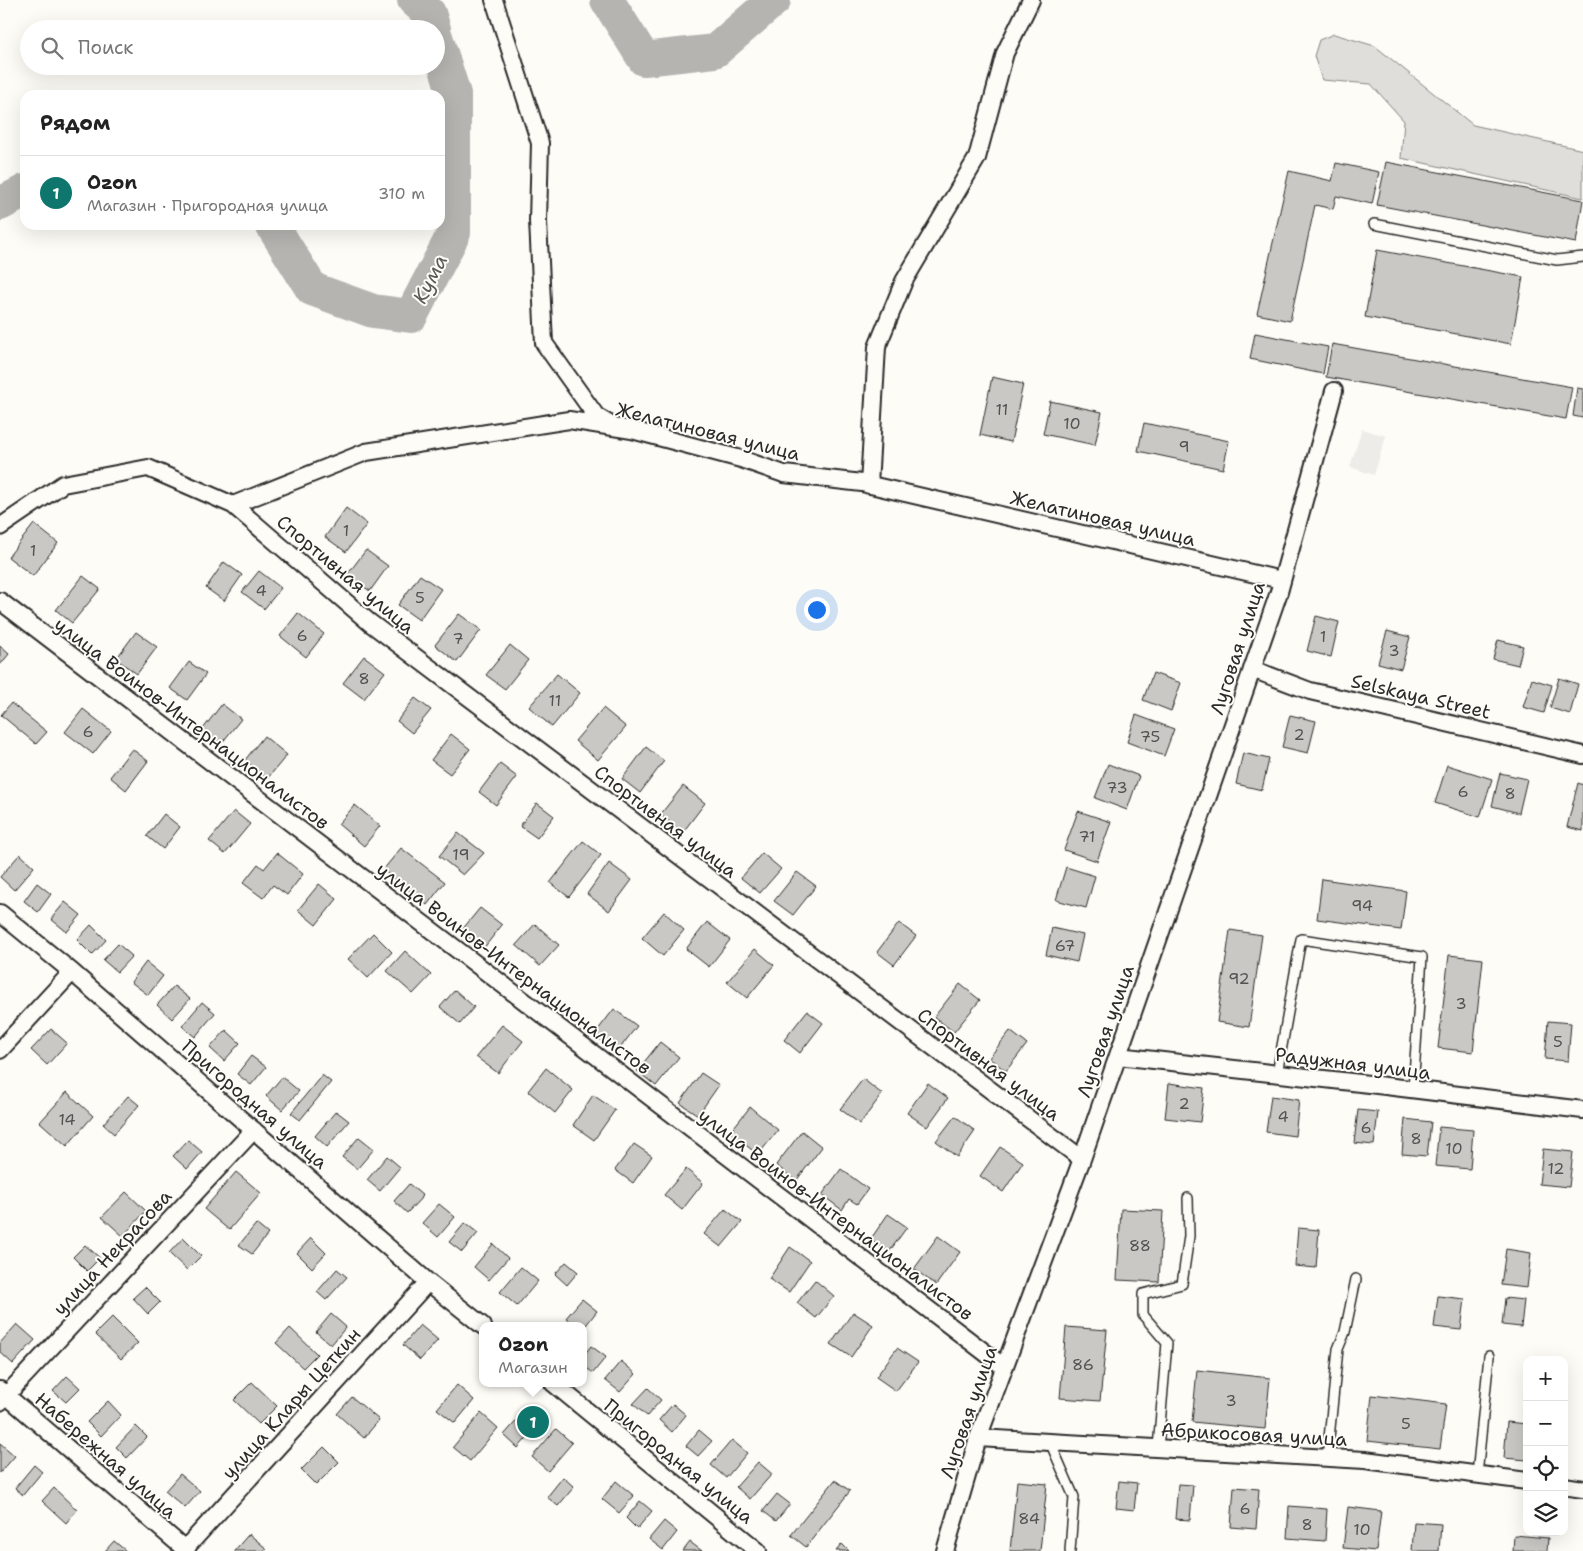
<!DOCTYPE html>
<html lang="ru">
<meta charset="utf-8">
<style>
:root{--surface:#fff;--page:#f6f6f6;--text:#222;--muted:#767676;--line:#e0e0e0;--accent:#0f766e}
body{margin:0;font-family:"Shantell Sans",sans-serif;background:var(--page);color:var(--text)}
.controls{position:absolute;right:15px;bottom:15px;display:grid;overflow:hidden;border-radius:10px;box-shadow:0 5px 20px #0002}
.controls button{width:45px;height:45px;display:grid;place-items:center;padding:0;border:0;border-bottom:1px solid var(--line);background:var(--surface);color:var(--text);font:25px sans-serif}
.you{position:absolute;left:816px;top:609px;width:18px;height:18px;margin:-12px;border:4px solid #fff;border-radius:50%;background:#1a73e8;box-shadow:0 0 0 8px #1a73e833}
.badge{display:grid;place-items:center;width:32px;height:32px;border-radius:50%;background:var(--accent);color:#fff;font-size:16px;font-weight:700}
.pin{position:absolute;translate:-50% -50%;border:2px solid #fff;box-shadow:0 1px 5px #0006}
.popup{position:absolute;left:479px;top:1322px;width:108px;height:65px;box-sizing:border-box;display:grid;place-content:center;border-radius:10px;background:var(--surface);filter:drop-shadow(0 1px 4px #0005);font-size:16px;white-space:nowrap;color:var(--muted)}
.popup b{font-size:19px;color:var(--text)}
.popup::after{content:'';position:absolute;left:50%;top:100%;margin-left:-10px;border:10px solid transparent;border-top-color:var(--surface)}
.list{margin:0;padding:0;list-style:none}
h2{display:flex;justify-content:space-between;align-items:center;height:65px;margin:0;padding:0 20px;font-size:21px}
h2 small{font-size:16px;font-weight:400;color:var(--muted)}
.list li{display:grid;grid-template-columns:32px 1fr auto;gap:15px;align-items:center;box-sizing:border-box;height:75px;padding:0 20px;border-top:1px solid var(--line)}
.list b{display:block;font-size:19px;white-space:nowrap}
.list p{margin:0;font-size:16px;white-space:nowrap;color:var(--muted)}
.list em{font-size:16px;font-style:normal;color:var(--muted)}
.icon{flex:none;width:28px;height:28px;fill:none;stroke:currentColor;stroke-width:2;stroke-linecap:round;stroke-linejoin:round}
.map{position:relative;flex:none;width:1583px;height:1551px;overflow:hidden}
.search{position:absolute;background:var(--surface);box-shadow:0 5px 20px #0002;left:20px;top:20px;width:425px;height:55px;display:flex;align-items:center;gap:12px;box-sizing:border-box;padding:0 18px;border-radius:28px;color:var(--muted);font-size:19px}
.panel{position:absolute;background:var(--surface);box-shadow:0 5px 20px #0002;left:20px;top:90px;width:425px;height:140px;border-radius:15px}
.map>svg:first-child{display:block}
</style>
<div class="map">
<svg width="1583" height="1551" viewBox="0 0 1583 1551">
<rect width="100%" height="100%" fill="#fdfcf7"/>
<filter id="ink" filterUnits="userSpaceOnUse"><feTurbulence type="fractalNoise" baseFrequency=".02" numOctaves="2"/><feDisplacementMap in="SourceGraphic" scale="10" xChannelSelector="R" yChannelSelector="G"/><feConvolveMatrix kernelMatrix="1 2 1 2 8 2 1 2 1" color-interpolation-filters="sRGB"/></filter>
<g filter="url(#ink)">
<path fill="#edece8" d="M 1362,429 L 1386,436 L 1374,475 L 1350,467 Z"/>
<path fill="#dfdeda" stroke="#858482" d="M 1334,34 L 1375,46 L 1473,125 L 1583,150 L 1583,198 L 1401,158 L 1404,121 L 1371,84 L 1322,80 L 1314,56 L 1319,40 Z"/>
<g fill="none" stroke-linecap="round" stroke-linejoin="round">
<path stroke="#b5b4b1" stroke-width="34" d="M 414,0 L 429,13 L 434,29
M 607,0 L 644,59 L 715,51 L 774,0
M 0,204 L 25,191
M 272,225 L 312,289 L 373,311 L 411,316 L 454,233 L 454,94 L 436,37"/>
</g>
<path fill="#c9c8c4" stroke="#2b2b2b" d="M 1386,162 L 1583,200 L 1576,243 L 1377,205 Z
M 1336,163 L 1379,172 L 1372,204 L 1336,196 L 1333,209 L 1315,205 L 1290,321 L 1257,314 L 1289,171 L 1332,181 Z
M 1377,250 L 1523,277 L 1511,344 L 1365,317 Z
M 1255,333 L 1328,347 L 1323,374 L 1250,359 Z
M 1332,344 L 1572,387 L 1566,419 L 1326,377 Z
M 992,377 L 1023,384 L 1011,442 L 980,435 Z
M 1577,388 L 1583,389 L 1583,418 L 1573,416 Z
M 1050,401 L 1102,412 L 1095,445 L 1043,434 Z
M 1144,423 L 1229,441 L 1223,469 L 1138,451 Z
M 346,508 L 367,524 L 346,552 L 325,537 Z
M 34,524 L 58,543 L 33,576 L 8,557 Z
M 366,550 L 388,566 L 370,591 L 347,575 Z
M 224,562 L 242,575 L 224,601 L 206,588 Z
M 259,571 L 281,588 L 264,609 L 242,592 Z
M 420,575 L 441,589 L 419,620 L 398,605 Z
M 83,576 L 100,589 L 72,623 L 56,610 Z
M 298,613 L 324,634 L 306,657 L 280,636 Z
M 459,614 L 481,630 L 457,662 L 435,645 Z
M 1316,616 L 1339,622 L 1331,657 L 1307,651 Z
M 1387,631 L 1410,637 L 1401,669 L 1378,663 Z
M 136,632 L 157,647 L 137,674 L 116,659 Z
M 1498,640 L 1523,646 L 1518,665 L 1493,659 Z
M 510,645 L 528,660 L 505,689 L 486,675 Z
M 0,646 L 9,654 L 0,665 Z
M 364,656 L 385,672 L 364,699 L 343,683 Z
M 189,662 L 206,674 L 187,700 L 170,688 Z
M 1153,673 L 1181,683 L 1171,711 L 1143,700 Z
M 557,674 L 580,693 L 552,727 L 529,707 Z
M 1559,678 L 1578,684 L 1570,714 L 1550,708 Z
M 1532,679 L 1552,685 L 1544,713 L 1523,707 Z
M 415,698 L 431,710 L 412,733 L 397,721 Z
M 11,703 L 47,732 L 36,744 L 1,715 Z
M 222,704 L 241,719 L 221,744 L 203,729 Z
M 603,708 L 626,727 L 598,760 L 575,741 Z
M 83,709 L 111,731 L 93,754 L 65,732 Z
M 1136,715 L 1174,729 L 1164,756 L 1127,742 Z
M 1290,715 L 1316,721 L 1308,753 L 1282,747 Z
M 451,734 L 470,749 L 450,774 L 431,760 Z
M 264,736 L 287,755 L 267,779 L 245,760 Z
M 646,747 L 664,761 L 640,793 L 622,779 Z
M 132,749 L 148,761 L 126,790 L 110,777 Z
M 1243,753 L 1269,759 L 1262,790 L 1236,784 Z
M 500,764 L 517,777 L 496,805 L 479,792 Z
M 1108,764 L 1139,776 L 1127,810 L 1095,798 Z
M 1447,765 L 1492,779 L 1480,817 L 1435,803 Z
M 1500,773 L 1527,779 L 1519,813 L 1492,806 Z
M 1578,783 L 1583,785 L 1583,831 L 1567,827 Z
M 683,786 L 705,803 L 683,832 L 660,815 Z
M 537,803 L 554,816 L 537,838 L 520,826 Z
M 355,805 L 380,826 L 364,846 L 338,824 Z
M 234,811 L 250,824 L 225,854 L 209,841 Z
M 1078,811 L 1111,822 L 1097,861 L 1064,850 Z
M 164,814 L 180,827 L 163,849 L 147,836 Z
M 458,833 L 484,853 L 463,875 L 439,856 Z
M 583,841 L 601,855 L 569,897 L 550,883 Z
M 401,848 L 445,882 L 427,905 L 383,870 Z
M 277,853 L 303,874 L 287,895 L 273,885 L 263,898 L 243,883 L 258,864 L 264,869 Z
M 762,853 L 781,869 L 760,893 L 741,878 Z
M 20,854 L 34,867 L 14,890 L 0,877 Z
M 609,863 L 632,880 L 609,911 L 587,894 Z
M 1066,867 L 1095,876 L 1086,908 L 1056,900 Z
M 797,872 L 816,886 L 793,915 L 774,901 Z
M 1322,879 L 1406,891 L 1401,930 L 1317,919 Z
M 37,883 L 51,894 L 38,912 L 24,901 Z
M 319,884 L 337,899 L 316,925 L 298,910 Z
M 65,902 L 81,915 L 67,932 L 51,919 Z
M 480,908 L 502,925 L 483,949 L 461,931 Z
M 664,912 L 684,930 L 663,956 L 642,938 Z
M 707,922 L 730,940 L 709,967 L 686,949 Z
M 899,923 L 916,936 L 894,965 L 877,952 Z
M 535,924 L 559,945 L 540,966 L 516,945 Z
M 91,925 L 106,940 L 92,955 L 77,940 Z
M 1052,928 L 1083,935 L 1077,962 L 1046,955 Z
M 1230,930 L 1262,935 L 1249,1027 L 1217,1022 Z
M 373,933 L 392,952 L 368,978 L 348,959 Z
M 118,944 L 132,956 L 117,972 L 103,960 Z
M 755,949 L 774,965 L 747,998 L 727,982 Z
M 405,951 L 431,975 L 413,994 L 387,971 Z
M 1449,955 L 1483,959 L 1473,1052 L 1438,1048 Z
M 146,962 L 163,976 L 148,995 L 131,982 Z
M 960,984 L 980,1000 L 954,1032 L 934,1017 Z
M 174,986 L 190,999 L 172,1019 L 157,1005 Z
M 455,990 L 474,1007 L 460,1024 L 440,1007 Z
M 202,1002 L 215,1013 L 195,1037 L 182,1026 Z
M 614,1009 L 637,1026 L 617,1052 L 594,1035 Z
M 807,1011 L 823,1023 L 800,1053 L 784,1040 Z
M 1548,1021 L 1571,1023 L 1568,1061 L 1545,1059 Z
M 502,1025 L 523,1041 L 498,1073 L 476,1057 Z
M 51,1029 L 67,1043 L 47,1065 L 31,1050 Z
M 226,1030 L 240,1043 L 224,1061 L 210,1048 Z
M 1010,1031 L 1027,1044 L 1006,1071 L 989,1058 Z
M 660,1042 L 679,1057 L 656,1086 L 637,1071 Z
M 251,1056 L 266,1067 L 251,1085 L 237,1074 Z
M 546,1068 L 573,1090 L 555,1113 L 528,1091 Z
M 701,1073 L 719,1085 L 698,1115 L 680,1103 Z
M 322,1075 L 331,1082 L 300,1120 L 291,1113 Z
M 282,1077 L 299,1091 L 282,1110 L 266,1096 Z
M 863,1079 L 882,1094 L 860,1124 L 840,1109 Z
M 928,1083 L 948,1098 L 927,1127 L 907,1113 Z
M 1169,1083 L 1204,1088 L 1200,1122 L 1165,1118 Z
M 67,1092 L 93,1116 L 67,1146 L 40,1122 Z
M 593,1095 L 615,1110 L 594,1140 L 573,1125 Z
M 128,1096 L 139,1105 L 114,1134 L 103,1124 Z
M 1271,1096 L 1299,1100 L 1295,1136 L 1266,1132 Z
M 750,1107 L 778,1130 L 758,1155 L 730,1132 Z
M 1358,1110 L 1378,1112 L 1374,1145 L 1354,1143 Z
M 336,1111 L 349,1121 L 327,1147 L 315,1136 Z
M 955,1116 L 975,1131 L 957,1157 L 936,1141 Z
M 1405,1119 L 1431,1122 L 1427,1156 L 1402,1154 Z
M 1439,1127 L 1473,1130 L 1470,1169 L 1435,1166 Z
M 802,1131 L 822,1147 L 796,1181 L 776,1165 Z
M 359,1137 L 374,1149 L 357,1169 L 342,1157 Z
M 188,1140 L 202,1152 L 187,1169 L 173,1156 Z
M 634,1144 L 652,1156 L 633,1183 L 615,1170 Z
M 1000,1147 L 1023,1162 L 1003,1192 L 980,1176 Z
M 1543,1149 L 1573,1152 L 1569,1187 L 1539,1184 Z
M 387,1156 L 400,1167 L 380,1191 L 367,1180 Z
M 686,1169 L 703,1183 L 682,1210 L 664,1195 Z
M 841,1169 L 868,1189 L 857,1204 L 849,1199 L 842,1210 L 822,1195 Z
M 236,1172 L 261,1193 L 229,1230 L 204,1209 Z
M 409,1184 L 423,1196 L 407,1213 L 394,1201 Z
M 126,1192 L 146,1211 L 123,1236 L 102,1217 Z
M 439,1204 L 455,1217 L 438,1237 L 422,1223 Z
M 725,1209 L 742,1222 L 721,1247 L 704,1234 Z
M 1121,1209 L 1163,1211 L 1159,1282 L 1117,1280 Z
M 888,1214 L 907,1227 L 889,1252 L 870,1240 Z
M 465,1223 L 478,1233 L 462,1252 L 449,1242 Z
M 256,1224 L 268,1234 L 252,1254 L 239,1245 Z
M 1298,1228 L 1319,1230 L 1316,1268 L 1295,1266 Z
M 938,1236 L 960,1252 L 936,1285 L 914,1269 Z
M 183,1238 L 201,1256 L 187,1270 L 169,1253 Z
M 311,1238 L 326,1253 L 312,1268 L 297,1253 Z
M 493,1244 L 508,1258 L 489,1280 L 474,1267 Z
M 85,1245 L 100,1258 L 87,1271 L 73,1257 Z
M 790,1247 L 810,1261 L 789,1292 L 769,1279 Z
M 1506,1249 L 1531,1253 L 1527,1288 L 1501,1285 Z
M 566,1262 L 578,1272 L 567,1285 L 555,1274 Z
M 521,1267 L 538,1281 L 517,1306 L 500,1292 Z
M 337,1269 L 347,1277 L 326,1300 L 317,1292 Z
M 815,1280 L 834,1296 L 816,1318 L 797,1303 Z
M 145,1287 L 160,1302 L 148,1314 L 133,1298 Z
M 1438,1296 L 1465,1299 L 1461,1330 L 1434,1327 Z
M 1505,1298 L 1524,1300 L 1521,1327 L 1502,1325 Z
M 582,1299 L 597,1311 L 583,1329 L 583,1326 L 576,1326 L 566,1318 Z
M 853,1312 L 873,1325 L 851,1357 L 831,1344 Z
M 331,1314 L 346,1327 L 331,1345 L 316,1332 Z
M 112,1317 L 138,1343 L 121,1359 L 95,1334 Z
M 17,1324 L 35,1340 L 13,1364 L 0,1352 L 0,1343 Z
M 420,1325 L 438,1340 L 420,1360 L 403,1345 Z
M 1066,1327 L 1107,1330 L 1100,1401 L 1060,1398 Z
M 290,1328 L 317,1354 L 303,1368 L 276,1343 Z
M 591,1346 L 606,1357 L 593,1373 L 583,1365 L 583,1356 Z
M 897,1348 L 918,1362 L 896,1391 L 876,1377 Z
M 621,1361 L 636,1374 L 620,1392 L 605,1380 Z
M 1197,1370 L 1270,1378 L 1265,1429 L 1192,1422 Z
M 67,1376 L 80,1388 L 66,1402 L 53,1391 Z
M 252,1382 L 277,1406 L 259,1424 L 234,1400 Z
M 457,1385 L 474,1400 L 455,1423 L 437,1409 Z
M 648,1388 L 661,1400 L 647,1416 L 633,1404 Z
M 1372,1395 L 1446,1404 L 1440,1449 L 1367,1441 Z
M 352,1397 L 379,1420 L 364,1438 L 337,1414 Z
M 108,1401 L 121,1415 L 101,1436 L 87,1422 Z
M 673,1404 L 686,1415 L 672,1432 L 659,1420 Z
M 527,1409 L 541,1422 L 518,1448 L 504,1435 Z
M 481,1413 L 498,1428 L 470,1461 L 453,1447 Z
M 1507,1422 L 1527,1424 L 1527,1460 L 1504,1458 Z
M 136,1426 L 147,1437 L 127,1458 L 116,1447 Z
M 556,1429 L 572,1443 L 548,1471 L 532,1457 Z
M 699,1430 L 712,1441 L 698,1456 L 686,1446 Z
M 732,1440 L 747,1453 L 726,1478 L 711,1465 Z
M 0,1443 L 15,1456 L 0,1473 Z
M 324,1447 L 339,1462 L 316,1485 L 301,1470 Z
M 758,1462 L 772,1474 L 750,1499 L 736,1487 Z
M 34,1465 L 42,1472 L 23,1495 L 15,1488 Z
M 180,1474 L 200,1491 L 185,1508 L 165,1491 Z
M 563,1477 L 574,1487 L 558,1506 L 547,1497 Z
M 835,1480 L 850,1491 L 806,1547 L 791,1535 Z
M 616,1481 L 634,1496 L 619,1513 L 602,1499 Z
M 1017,1481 L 1047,1484 L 1040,1551 L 1010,1551 Z
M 1119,1481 L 1137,1483 L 1134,1510 L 1116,1508 Z
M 1178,1484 L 1193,1485 L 1190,1520 L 1175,1519 Z
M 1234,1487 L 1259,1489 L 1256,1529 L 1231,1527 Z
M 54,1488 L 77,1510 L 66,1523 L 42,1501 Z
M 777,1494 L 790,1504 L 776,1521 L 763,1511 Z
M 640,1501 L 652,1511 L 637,1529 L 626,1518 Z
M 1289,1506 L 1327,1509 L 1325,1541 L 1287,1538 Z
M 1348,1507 L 1381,1511 L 1376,1551 L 1343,1548 Z
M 664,1521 L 677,1532 L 663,1550 L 649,1539 Z
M 1414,1522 L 1441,1524 L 1439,1551 L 1412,1551 Z
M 249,1534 L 267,1549 L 265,1551 L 234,1551 Z
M 1514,1535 L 1548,1538 L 1547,1551 L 1513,1551 Z
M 114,1541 L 126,1551 L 105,1551 Z
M 690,1542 L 702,1551 L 683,1551 Z
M 842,1544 L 849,1551 L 836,1551 Z"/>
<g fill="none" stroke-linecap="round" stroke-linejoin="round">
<defs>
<path id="lane" d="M 1374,224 L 1557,260 L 1583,257
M 1277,1074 L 1301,939 L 1422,957 L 1413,1090
M 1050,1442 L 1074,1497 L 1070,1551
M 1158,1448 L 1167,1343 L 1143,1315 L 1143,1294 L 1182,1284 L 1189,1236 L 1188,1198
M 1327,1458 L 1338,1349 L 1345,1332 L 1356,1279
M 1477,1475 L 1489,1356"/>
<path id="street" d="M 494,0 L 540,143 L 538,221 L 544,343 L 596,416 L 611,425
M 869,485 L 877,347 L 904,281 L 977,158 L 1005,53 L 1031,0
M 233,505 L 369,622 L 1082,1159
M 0,527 L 63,484 L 148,468 L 233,505 L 366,452 L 569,420 L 632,430 L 741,459 L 784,474 L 862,483 L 1281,580
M 0,601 L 1004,1367
M 1252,669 L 1310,691 L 1583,755
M 0,913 L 72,972 L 428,1282 L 483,1326
M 0,1050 L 72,972
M 1118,1056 L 1369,1084 L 1583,1110
M 553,1383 L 758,1551
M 0,1390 L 187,1551
M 0,1402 L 254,1130
M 978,1438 L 1365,1460 L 1527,1481
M 1564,1486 L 1583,1489
M 183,1551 L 428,1282
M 945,1551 L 978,1438 L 1082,1159 L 1279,592 L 1334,391"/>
</defs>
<use href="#lane" stroke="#2b2b2b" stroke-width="12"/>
<use href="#street" stroke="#2b2b2b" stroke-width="20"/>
<use href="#lane" stroke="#fdfcf7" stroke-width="9"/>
<use href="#street" stroke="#fdfcf7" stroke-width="16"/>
</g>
</g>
<g text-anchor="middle" stroke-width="4" stroke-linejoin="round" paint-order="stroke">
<g font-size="16" fill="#525251">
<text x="1002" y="415">11</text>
<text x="1072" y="429">10</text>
<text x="1184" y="452">9</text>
<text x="346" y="536">1</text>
<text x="33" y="556">1</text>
<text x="261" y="596">4</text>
<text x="420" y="603">5</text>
<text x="302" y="641">6</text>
<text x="1323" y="642">1</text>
<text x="458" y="644">7</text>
<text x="1394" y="656">3</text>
<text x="364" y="684">8</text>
<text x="555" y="706">11</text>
<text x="88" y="737">6</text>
<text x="1299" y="740">2</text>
<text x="1150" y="742">75</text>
<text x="1117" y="793">73</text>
<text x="1463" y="797">6</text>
<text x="1510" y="799">8</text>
<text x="1087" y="842">71</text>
<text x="461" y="860">19</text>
<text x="1362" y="911">94</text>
<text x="1065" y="951">67</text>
<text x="1239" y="984">92</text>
<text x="1461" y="1009">3</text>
<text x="1558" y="1047">5</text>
<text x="1184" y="1109">2</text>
<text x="1283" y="1122">4</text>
<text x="67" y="1125">14</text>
<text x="1366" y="1133">6</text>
<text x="1416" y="1144">8</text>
<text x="1454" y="1154">10</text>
<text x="1556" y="1174">12</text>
<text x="1140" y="1251">88</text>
<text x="1083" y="1370">86</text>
<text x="1231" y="1406">3</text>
<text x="1406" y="1429">5</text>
<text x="1245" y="1514">6</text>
<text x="1029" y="1524">84</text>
<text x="1307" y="1530">8</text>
<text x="1362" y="1535">10</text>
</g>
<g font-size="19" fill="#2b2b2b" stroke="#fdfcf7">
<text transform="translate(708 431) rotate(14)" y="7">Желатиновая улица</text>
<text transform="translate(1103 518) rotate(13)" y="7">Желатиновая улица</text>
<text transform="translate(346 574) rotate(40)" y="7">Спортивная улица</text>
<text transform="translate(1237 648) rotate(-72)" y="7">Луговая улица</text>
<text transform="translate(1421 696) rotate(13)" y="7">Selskaya Street</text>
<text transform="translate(192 723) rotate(37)" y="7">улица Воинов-Интернационалистов</text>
<text transform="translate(666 821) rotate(37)" y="7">Спортивная улица</text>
<text transform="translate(514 968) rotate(37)" y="7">улица Воинов-Интернационалистов</text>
<text transform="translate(1105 1031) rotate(-71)" y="7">Луговая улица</text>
<text transform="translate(1353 1063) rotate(7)" y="7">Радужная улица</text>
<text transform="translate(989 1064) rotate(37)" y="7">Спортивная улица</text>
<text transform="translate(255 1104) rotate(41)" y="7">Пригородная улица</text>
<text transform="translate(836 1214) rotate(37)" y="7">улица Воинов-Интернационалистов</text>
<text transform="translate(112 1252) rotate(-47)" y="7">улица Некрасова</text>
<text transform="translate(291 1403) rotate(-48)" y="7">улица Клары Цеткин</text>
<text transform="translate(968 1412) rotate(-71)" y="7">Луговая улица</text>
<text transform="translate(1254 1434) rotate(3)" y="7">Абрикосовая улица</text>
<text transform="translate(106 1455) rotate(41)" y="7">Набережная улица</text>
<text transform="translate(679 1461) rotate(39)" y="7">Пригородная улица</text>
</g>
<g font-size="20" font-style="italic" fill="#5b5b5a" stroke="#fdfcf7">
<text transform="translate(430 279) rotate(-63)" y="7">Кума</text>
</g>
</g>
</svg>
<div class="controls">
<button>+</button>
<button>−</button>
<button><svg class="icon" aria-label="locate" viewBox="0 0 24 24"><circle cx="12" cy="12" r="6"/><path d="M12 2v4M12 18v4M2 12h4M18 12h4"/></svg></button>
<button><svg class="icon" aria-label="layers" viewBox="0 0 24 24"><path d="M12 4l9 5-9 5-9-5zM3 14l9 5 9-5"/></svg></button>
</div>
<div class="you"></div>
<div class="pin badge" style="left:533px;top:1422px">1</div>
<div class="popup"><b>Ozon</b>Магазин</div>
<div class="search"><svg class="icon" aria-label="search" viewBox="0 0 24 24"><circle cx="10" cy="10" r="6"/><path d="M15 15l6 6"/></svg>Поиск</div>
<section class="panel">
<h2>Рядом<small></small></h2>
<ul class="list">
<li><span class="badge">1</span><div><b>Ozon</b><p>Магазин · Пригородная улица</p></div><em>310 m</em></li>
</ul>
</section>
</div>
